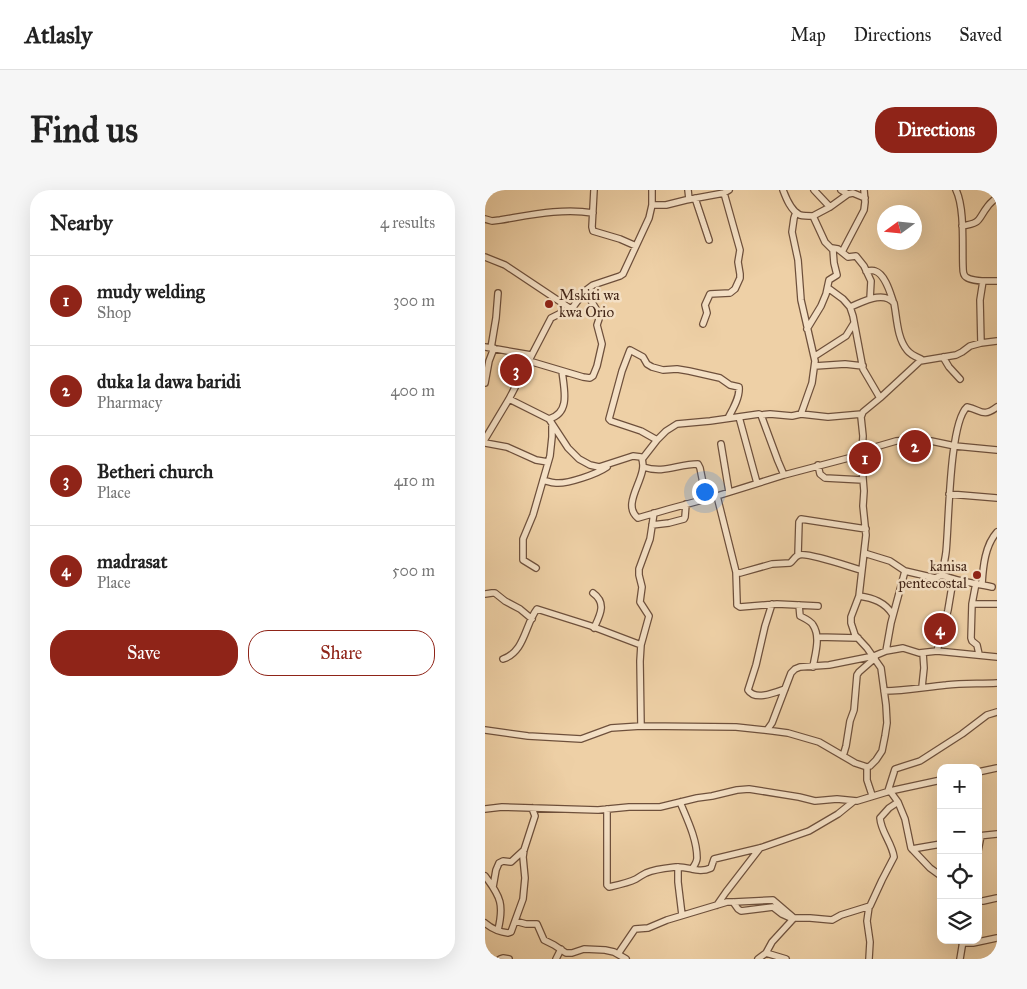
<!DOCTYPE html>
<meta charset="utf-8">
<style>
:root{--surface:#fff;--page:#f6f6f6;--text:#222;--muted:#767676;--line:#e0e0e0;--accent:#8f2418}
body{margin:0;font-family:"IM FELL Great Primer",serif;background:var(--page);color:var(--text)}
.controls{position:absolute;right:15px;bottom:15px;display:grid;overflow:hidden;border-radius:10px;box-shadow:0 5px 20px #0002}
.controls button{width:45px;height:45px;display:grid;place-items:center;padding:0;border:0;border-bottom:1px solid var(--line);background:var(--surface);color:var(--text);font:25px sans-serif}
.compass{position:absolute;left:392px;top:15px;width:45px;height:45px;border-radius:50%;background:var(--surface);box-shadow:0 5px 20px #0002;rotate:255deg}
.you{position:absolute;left:219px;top:301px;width:18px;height:18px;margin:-12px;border:4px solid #fff;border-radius:50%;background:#1a73e8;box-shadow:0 0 0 8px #1a73e833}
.badge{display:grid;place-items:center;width:32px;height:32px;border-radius:50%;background:var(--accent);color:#fff;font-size:16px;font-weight:700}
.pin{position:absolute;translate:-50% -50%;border:2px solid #fff;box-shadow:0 1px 5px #0006}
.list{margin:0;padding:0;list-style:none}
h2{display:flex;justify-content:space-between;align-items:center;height:65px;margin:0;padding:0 20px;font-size:21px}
h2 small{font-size:16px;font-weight:400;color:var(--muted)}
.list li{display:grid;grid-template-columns:32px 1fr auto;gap:15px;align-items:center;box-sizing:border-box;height:90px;padding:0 20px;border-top:1px solid var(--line)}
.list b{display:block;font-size:19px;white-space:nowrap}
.list p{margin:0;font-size:16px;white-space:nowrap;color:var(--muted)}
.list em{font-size:16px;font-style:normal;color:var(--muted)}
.actions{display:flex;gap:10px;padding:15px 20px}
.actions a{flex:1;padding:11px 0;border:1px solid var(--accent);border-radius:20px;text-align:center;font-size:18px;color:var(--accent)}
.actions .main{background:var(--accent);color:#fff}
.icon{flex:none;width:28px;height:28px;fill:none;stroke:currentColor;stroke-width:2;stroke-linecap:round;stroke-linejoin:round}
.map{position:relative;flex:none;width:512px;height:769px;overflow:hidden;border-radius:20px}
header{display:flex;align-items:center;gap:30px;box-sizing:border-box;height:70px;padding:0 25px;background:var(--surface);border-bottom:1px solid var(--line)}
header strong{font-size:24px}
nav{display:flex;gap:28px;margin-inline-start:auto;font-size:18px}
.intro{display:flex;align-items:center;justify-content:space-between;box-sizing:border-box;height:120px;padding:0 30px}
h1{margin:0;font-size:35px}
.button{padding:12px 22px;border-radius:20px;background:var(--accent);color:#fff;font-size:18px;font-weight:700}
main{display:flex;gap:30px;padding:0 30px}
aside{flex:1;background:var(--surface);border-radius:20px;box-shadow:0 5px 20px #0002}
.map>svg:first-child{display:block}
</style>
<header>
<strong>Atlasly</strong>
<nav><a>Map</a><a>Directions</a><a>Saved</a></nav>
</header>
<div class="intro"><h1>Find us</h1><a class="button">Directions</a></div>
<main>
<aside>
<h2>Nearby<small>4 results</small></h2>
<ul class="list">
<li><span class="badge">1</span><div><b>mudy welding</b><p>Shop</p></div><em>300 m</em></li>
<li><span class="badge">2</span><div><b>duka la dawa baridi</b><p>Pharmacy</p></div><em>400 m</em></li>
<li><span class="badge">3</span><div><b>Betheri church</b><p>Place</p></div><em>410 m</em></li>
<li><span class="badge">4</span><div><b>madrasat</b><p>Place</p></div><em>500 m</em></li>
</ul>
<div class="actions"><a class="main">Save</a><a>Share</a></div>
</aside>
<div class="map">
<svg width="512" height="769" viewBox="0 0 512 769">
<rect width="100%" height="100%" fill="#eed0a6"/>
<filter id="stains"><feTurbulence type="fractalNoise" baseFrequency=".004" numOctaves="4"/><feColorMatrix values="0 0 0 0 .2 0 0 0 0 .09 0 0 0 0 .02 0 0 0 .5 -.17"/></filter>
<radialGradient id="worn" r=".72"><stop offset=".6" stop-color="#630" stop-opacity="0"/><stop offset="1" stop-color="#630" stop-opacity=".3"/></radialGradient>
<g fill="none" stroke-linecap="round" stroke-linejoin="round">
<defs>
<path id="minor" d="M 109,0 L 107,37 L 108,41 L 135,49 L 151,56
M 203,0 L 204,9
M 298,0 C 301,8 306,21 315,25 C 319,26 324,26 328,26 L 340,52 L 348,60 L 349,73 L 352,85 L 344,90 L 341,104 L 336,116 L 322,139
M 329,0 L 345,17
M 356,0 L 363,4
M 471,0 C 480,18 477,57 478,78 C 478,81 478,85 481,87 C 487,92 504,91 512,91
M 210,8 L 224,50
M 167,15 L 181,15 L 201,10 L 239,3 L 244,0
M 311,22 L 309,28 L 307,42 L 313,70 L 316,110 L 330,171 L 327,193 L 316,224
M 328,26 L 345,17 L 363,4 L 368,3 L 380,8
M 0,29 L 7,31 L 15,30 C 46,25 77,18 108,23
M 477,36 C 497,33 492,30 503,16 C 505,13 509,10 512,7
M 347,58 L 353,59 L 363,67 L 371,66 L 379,76 L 386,91 L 385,109
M 357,62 L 379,20 L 380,12 L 379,0
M 0,67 L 20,75 L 86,119
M 381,81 C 383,81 388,80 390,81 C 400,84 405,102 408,111
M 343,98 L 358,109 L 365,117 L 368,126 L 378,179 L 395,208
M 365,117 C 378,112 398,100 409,113 C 412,128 412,148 422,160 C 425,164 431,167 436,169
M 218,134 L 222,123 L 220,115 L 225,104 L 245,103 L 250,99 L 255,88 L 255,84 L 253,72 L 255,60 L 239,3
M 496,153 L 495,110 L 498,91
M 0,157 L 46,165
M 6,158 L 11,128 L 13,103
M 330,166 L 361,146 L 369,133
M 458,167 L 464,177 L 475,189
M 44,171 L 98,187 L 105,188 L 108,186 L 112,176 L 117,154 L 112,135 L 114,129 L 113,122 L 100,101
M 330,176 L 360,174 L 378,176
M 0,193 L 4,171 L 9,158
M 24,209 L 64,229 L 83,258 L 94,269 L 105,275 L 114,277 L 148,266 L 156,267 C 166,285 134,313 153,328 L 184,319 L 232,306 L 299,285 L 375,265
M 276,225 L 285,224 L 307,226 L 316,224 L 343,227 L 377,224
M 254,227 L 272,293
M 64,229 C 86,223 79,199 77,181
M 0,249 L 24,209 L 66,128 L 88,117 L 100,101 L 108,95 L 135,86 L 138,84 L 164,28 L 167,15 L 167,0
M 172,250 L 156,241 L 126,231 L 124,229 L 137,181 L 145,160 L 158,167 L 162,174 L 167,177 L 178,180 L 192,179 L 204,181 L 235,188 L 245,195 L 254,197 C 255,207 248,219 243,228
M 0,253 L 22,257 L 51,270 L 63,272
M 236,254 L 244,302
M 377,261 L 378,246 L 376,227 L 378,222 L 395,208 L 435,171 L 471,165 L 477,162 L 485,156 L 496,153 L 512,151
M 158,268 L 172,250 L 181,241 L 192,234 L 225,231 L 274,224 L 276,225 L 293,271 L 299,285
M 333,275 L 335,284 L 340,288 L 378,290
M 158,277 C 180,284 192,274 213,274 L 215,278 L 221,308
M 58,290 C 62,291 66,293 71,293 C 83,294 112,284 122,277
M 464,304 L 512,308
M 232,306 L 251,382 L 255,383 L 287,374 L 305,373 C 308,371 310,366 314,365 C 322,362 365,377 376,380
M 167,335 L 184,333 L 199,329 L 200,327 L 201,314
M 379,363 L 405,371 L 420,381 L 450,388 L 457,385 C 458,378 460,370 461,362 C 464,335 464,233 482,217 C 497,220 497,228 512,217
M 313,365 L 314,332 L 316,329 L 381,339
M 51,378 L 38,370 L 38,349 L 48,325 L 65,266 L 67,247 L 67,236
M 251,382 L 252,412 L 252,415 L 255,417 L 292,414 L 333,416
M 457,385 C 473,392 490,393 507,397
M 491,393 L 487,414 L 486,448 L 487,451 L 492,455 L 494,464
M 497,394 C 498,377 500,355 512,342
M 108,403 C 122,413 115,425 109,438
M 0,404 L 7,403 L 10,403 L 20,411 L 35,419 L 47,429
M 374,406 C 388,408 400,412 408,425
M 287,414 L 280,436 L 271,475 L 263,500 C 270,511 289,503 300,499
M 487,414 L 512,414
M 314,415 L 315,426 C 319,428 326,431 328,435 C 336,447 330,464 328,477
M 332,447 L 373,448
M 401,461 L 406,433 L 420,381
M 452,461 L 463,420 L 468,390
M 18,469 C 40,462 40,434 52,419 L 106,436 L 156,455
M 437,497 L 439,478 L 438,463
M 399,501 C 420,501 440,497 461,495 C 478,493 495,494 512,493
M 156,536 L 155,471 L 156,455 L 164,426 L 155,412 L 157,397 L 154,385 L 154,379 L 165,349 L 169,323
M 0,540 L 43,546 L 96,549 L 126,538 L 156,536 L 251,537 L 288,541 L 303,543 L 334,552 L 370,573 L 382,577 L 385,576 L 391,570 L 397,561 L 400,546 L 402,533 L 401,515 L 396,478 L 382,458 L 370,445 L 366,433 L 366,427 L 374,406 L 381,345 L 378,316 L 379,301 L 376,263 L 380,260 L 411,251 L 422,250 L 446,251 L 470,256 L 512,260
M 282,540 L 287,533 L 306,483 L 310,479 L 315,477 L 344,475 L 389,466 L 401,461 L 418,458 L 434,463 L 452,461 L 512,467
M 358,566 L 361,556 L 365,531 L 369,520 L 372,485 L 374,482 L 390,468
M 382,577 L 382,590 L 387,605
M 493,582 L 512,578
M 403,601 L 410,579 L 435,571 L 477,544 L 502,525 L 512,522
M 405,601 L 413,612 L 420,629 L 426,658 L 445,678 L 456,686
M 195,612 C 202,629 212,649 212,668 C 212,672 209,676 207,679
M 0,619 L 17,617 L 113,620 L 144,617 L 175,617 L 212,608 L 227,606 L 252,600 L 264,599 L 314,607 L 330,611 L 352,609 L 372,611 L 405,601 L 456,590
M 122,619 L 122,695 L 124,697 C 133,695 143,693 151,689 C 154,687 157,685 161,683 C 170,679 182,678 191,677 C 204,676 213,684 226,678 L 229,669 L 275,658 L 324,641 L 353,624 L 369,611
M 493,646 L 512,644
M 427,659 L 456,654
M 493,661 L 496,646
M 193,677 L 193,692 L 197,725
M 0,686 C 16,707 19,715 13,740
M 8,697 L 11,680 L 14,673 L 18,671 L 26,672 L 39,660
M 493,711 L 498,711 L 512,708
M 249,712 L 288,710 L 309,728
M 232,715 L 241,702 L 275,658
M 30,731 L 41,734 L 52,734 L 59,750 L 69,755 L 81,763 L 87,763 L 99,759 L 120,760 L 129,762 L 141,769
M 0,733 C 7,739 14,742 23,743 L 26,742 L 38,709 L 40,688 L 38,667 L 39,660 L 50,626 L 47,618
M 477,753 L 488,753 L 512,748
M 133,764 L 150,739 L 163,738 L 182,730 L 242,712 L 248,712 L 253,719 L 256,721 L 288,717 L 297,724 L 308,729
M 15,769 L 18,768 L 24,769
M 71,769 L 76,759
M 273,769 L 281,763
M 301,769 L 281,763 L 287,752 L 309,728 L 325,728 L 347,730 L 356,725 L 385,716 L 397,690 L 409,667 C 407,653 396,642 395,628 L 404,618 L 413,612
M 384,769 L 385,752 L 382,731 L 384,717
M 475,769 L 478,751"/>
</defs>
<use href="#minor" stroke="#6e503c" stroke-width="8"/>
<use href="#minor" stroke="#f4e0c5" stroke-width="5.5"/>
</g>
<g fill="#8f2418" stroke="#f4e0c5" stroke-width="2">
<circle cx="64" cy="114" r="5"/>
<circle cx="492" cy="385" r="5"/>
</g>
<g text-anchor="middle" stroke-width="5" stroke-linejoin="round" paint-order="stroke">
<g font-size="15" fill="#432618" stroke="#f4e0c5" text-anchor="start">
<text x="74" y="110">Mskiti wa<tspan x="74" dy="17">kwa Orio</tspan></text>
<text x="482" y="381" text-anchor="end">kanisa<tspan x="482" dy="17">pentecostal</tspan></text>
</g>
</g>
<rect width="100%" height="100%" filter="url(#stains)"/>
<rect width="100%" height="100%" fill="url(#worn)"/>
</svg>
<div class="controls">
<button>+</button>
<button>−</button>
<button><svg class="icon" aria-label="locate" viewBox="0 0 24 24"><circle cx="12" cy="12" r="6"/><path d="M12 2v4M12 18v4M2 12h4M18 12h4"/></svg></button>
<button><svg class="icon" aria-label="layers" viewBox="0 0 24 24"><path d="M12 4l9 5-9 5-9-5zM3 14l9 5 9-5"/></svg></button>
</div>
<svg class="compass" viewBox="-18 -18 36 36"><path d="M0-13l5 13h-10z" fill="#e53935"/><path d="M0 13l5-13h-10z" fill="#767676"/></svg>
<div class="you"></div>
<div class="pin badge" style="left:380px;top:268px">1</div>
<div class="pin badge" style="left:430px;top:256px">2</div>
<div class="pin badge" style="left:31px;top:180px">3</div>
<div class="pin badge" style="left:455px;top:439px">4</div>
</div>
</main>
